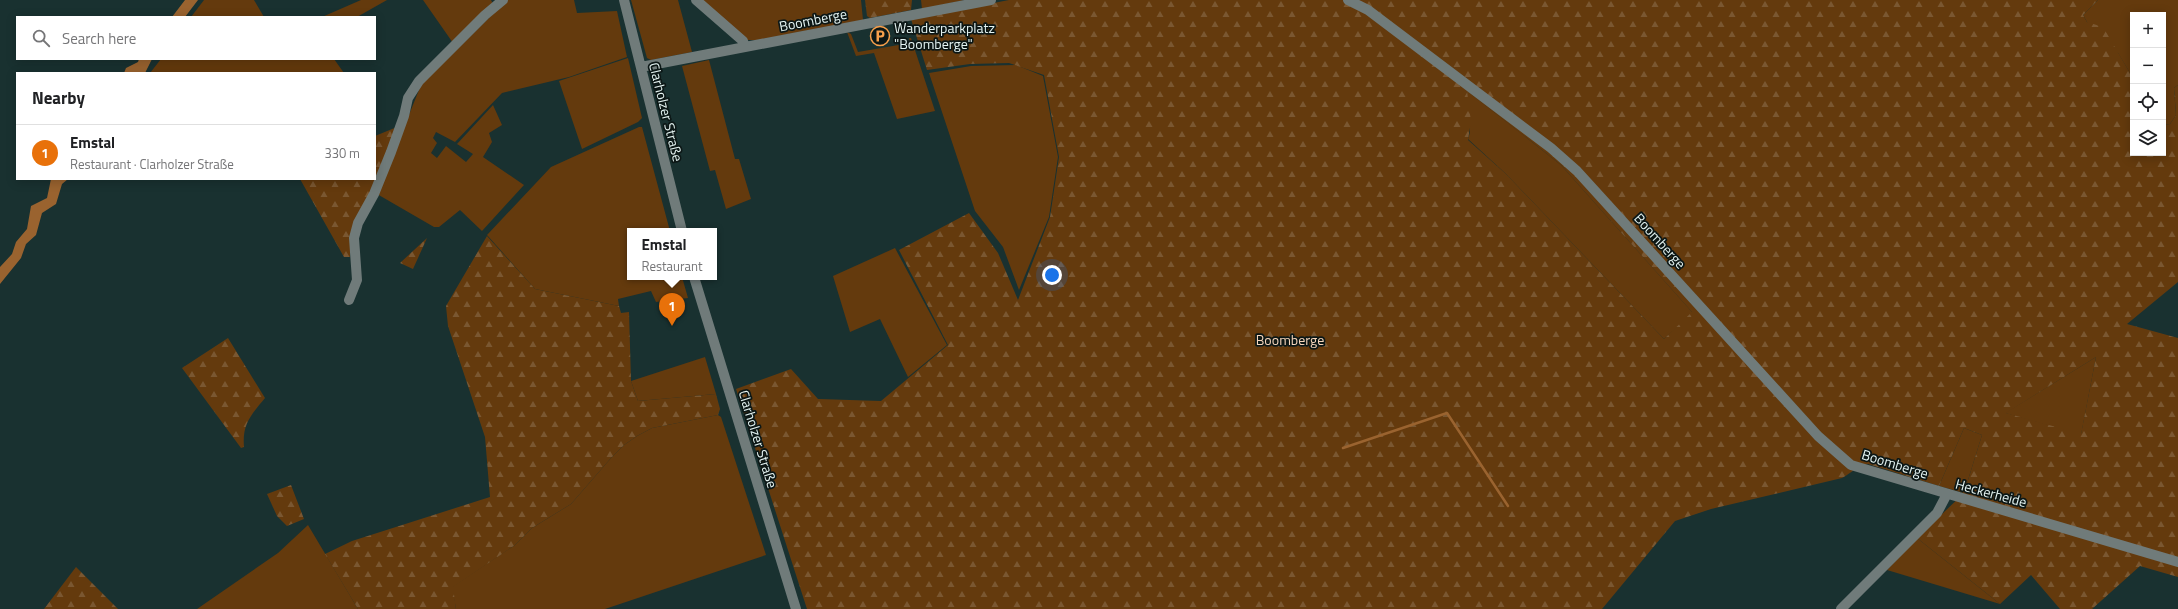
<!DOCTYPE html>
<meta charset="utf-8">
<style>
:root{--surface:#fff;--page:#f6f6f6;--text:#202124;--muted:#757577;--line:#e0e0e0;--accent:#111827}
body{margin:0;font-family:"Titillium Web",sans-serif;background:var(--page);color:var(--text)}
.controls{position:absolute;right:12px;top:12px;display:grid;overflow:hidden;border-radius:0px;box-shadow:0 2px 10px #0003}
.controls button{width:36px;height:36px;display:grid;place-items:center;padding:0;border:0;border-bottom:1px solid var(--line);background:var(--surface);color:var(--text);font:20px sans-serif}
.you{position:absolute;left:1052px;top:275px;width:14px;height:14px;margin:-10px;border:3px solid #fff;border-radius:50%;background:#1a73e8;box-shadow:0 0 0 6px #1a73e833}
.badge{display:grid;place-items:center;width:26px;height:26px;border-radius:50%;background:var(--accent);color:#fff;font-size:13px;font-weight:700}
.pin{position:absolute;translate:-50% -33px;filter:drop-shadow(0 1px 2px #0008)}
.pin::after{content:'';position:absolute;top:21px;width:14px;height:12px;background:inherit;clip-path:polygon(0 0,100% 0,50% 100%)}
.popup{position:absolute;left:627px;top:228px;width:90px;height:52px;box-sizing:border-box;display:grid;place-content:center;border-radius:0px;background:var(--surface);filter:drop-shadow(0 1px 3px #0005);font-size:13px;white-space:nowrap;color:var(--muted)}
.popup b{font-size:15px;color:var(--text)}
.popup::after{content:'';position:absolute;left:50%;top:100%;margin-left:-8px;border:8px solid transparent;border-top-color:var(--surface)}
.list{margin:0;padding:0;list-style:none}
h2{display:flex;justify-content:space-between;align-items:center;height:52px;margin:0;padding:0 16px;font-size:17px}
h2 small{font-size:13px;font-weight:400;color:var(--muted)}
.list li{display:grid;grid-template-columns:26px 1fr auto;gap:12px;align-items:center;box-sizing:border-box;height:56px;padding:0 16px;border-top:1px solid var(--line)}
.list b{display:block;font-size:15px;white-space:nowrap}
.list p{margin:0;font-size:13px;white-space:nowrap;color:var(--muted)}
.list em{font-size:13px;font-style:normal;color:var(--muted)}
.icon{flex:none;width:22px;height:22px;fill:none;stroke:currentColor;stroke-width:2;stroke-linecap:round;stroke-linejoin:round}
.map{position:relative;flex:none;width:2178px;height:609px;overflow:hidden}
.search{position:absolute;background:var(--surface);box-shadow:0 2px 10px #0003;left:16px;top:16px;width:360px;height:44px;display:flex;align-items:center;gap:10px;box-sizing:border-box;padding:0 14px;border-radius:0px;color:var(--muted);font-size:15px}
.panel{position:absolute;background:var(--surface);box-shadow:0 2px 10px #0003;left:16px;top:72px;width:360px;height:108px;border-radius:0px}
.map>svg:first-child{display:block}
</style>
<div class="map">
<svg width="2178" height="609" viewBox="0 0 2178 609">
<defs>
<pattern id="forest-firs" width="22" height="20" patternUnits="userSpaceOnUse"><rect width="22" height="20" fill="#643a0d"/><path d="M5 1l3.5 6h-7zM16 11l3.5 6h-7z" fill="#7a5731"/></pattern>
</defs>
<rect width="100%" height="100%" fill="#193130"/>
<path fill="#643a0d" d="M 204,0 L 254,0 L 264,17 L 191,17 Z
M 361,0 L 387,0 L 357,17 L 322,17 Z
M 423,0 L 491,0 L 493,4 L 453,43 Z
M 507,0 L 574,0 L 577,13 L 617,11 L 627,57 L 569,77 L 502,93 L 455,142 L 436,132 L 433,138 L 437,143 L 431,153 L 437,158 L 446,146 L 466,162 L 473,154 L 457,144 L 493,105 L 502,125 L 489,133 L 492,142 L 483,157 L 524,185 L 482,231 L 460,210 L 439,227 L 434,227 L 377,194 L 421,85 Z
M 631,0 L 678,0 L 692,52 L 651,60 L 647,58 Z
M 701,0 L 861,0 L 863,20 L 758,40 L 746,40 Z
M 921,0 L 965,0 L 922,9 Z
M 2098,0 L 2178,0 L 2178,85 L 2174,88 L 2176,115 L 2170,124 L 2163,125 L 2163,15 L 2133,15 L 2133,78 L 2118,53 L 2087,22 L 2083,15 Z
M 847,32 L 851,34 L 858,52 L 910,43 L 909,38 L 911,38 L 935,111 L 897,119 L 874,53 L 856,56 Z
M 628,58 L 642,118 L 638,122 L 582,149 L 559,81 Z
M 161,59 L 334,59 L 344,73 L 150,73 Z
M 709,60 L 735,159 L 739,159 L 751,199 L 726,209 L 715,170 L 710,171 L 682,66 Z
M 1016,65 L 1043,76 L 1058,157 L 1049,217 L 1019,290 L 1003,247 L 975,211 L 929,73 L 971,66 Z
M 1466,90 L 1561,165 L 1693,313 L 1664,339 L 1506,174 L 1468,139 L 1470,132 Z
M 639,127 L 642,127 L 670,231 L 630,231 L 630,277 L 682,277 L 688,298 L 656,302 L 651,291 L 618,299 L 619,306 L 535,289 L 487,235 L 551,167 Z
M 895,248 L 947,345 L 908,377 L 880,319 L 850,332 L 833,276 Z
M 705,357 L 716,394 L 638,401 L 631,381 Z
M 2096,357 L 2081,435 L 2005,413 Z
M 718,415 L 721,417 L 766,555 L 605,609 L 456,609 L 452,587 L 515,545 L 532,528 L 571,504 L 611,458 L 624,445 L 637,436 L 652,428 Z
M 1964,428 L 1982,435 L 1964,493 L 1939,486 Z
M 308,525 L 358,609 L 197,609 L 278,553 Z
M 1917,538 L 2000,604 L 1887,570 Z"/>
<path fill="url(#forest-firs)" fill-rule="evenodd" d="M 865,0 L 912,0 L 911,10 L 870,18 L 867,16 Z
M 1009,0 L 2098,0 L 2083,15 L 2087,22 L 2103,27 L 2133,78 L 2133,153 L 2163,153 L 2163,125 L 2170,124 L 2176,115 L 2174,88 L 2178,85 L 2178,282 L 2127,324 L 2178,338 L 2178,577 L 2140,566 L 2092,609 L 2060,609 L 2031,575 L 2000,604 L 1917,538 L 1964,493 L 1982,435 L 1964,428 L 1939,486 L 1868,464 C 1857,465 1852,473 1842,478 L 1711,509 L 1675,521 L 1602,609 L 807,609 L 736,389 L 791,369 L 818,399 L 881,401 L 948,345 L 899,250 L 969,213 L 998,253 L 1018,300 L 1050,217 L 1059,157 L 1044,75 L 1009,63 L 970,64 L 927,70 L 911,19 ZM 1467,91 L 1561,165 L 1692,312 L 1664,339 L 1506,174 L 1468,140 L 1471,121 ZM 2096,357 L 2081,434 L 2006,413 Z
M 397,127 L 350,250 L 350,257 L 344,257 L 300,179 L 375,179 L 375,136 Z
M 487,236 L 535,289 L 619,306 L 621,313 L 629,312 L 631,381 L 638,401 L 716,394 L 720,409 L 718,415 L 652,428 L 637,436 L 624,445 L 611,458 L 571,504 L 532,528 L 515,545 L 453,587 L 456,609 L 358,609 L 325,554 L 352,541 L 490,497 L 485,437 L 448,326 L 446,306 Z
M 427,238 L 413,269 L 400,263 Z
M 228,338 L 265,398 C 251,415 242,424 244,447 L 241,448 L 182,368 Z
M 291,485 L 304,519 L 287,526 L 277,516 L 267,494 Z
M 76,567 L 118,609 L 44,609 Z"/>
<path fill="#9a632f" d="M 185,0 L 198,0 L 185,17 L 172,17 Z
M 139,59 L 152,59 L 145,73 L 124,73 L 126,68 L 138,62 Z
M 51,179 L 68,179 L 62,184 L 56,204 L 42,213 L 36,235 L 26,244 L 21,258 L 0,284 L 0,267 L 12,254 L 16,242 L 27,229 L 31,206 L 47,198 Z"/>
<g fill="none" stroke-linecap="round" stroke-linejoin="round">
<path stroke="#9a632f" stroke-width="2.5" d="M 1343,448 L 1447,413 L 1508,506"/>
<path stroke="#707b7a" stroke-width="10" d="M 624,0 L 682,231
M 696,0 L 743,41 L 745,47
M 1348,0 L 1368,10 L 1551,148 L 1577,171 L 1818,436 L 1851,465 L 2178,562
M 641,67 L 991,0
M 694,277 L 796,609
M 349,300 L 357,280 L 354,238 L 358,223 L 374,194 L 391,152 L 404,116 L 408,98 L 419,81 L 485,15 L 503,0
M 1841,609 L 1937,513 L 1947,494"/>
</g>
<defs>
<symbol id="parking-ring" viewBox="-11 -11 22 22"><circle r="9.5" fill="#0c1716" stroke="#f8a04c" stroke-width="1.5"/><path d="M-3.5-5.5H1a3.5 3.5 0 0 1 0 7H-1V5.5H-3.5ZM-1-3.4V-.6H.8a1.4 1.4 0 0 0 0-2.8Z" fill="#f8a04c"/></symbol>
</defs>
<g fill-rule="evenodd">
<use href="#parking-ring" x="869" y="25" width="22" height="22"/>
</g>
<g text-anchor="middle" stroke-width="3.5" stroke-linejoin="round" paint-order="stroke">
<g font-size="14" fill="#e5f4f2" stroke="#0c1716">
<text transform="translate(813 20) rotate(-11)" y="5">Boomberge</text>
<text transform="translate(666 112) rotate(76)" y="5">Clarholzer Straße</text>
<text transform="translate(1660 241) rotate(48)" y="5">Boomberge</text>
<text transform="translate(758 439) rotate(73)" y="5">Clarholzer Straße</text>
<text transform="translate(1895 464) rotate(17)" y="5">Boomberge</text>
<text transform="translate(1991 493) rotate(15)" y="5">Heckerheide</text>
</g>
<g font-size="14" fill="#e5f4f2" stroke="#0c1716" text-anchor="start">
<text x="894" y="33">Wanderparkplatz<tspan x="894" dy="16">"Boomberge"</tspan></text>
</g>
<g font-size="14" fill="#f8d7bc" stroke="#0c1716">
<text x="1290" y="345">Boomberge</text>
</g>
</g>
</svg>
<div class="controls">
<button>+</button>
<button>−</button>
<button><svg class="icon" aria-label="locate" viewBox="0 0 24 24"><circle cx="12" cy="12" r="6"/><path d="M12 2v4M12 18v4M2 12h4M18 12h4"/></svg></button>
<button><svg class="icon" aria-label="layers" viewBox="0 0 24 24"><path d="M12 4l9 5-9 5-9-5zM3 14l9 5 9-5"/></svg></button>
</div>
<div class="you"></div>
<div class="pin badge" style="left:672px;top:326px;background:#e8710a">1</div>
<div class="popup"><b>Emstal</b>Restaurant</div>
<div class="search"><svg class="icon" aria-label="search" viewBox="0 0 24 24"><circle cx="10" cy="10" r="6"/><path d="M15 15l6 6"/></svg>Search here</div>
<section class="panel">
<h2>Nearby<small></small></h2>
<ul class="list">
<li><span class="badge" style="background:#e8710a">1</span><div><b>Emstal</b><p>Restaurant · Clarholzer Straße</p></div><em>330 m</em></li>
</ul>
</section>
</div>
